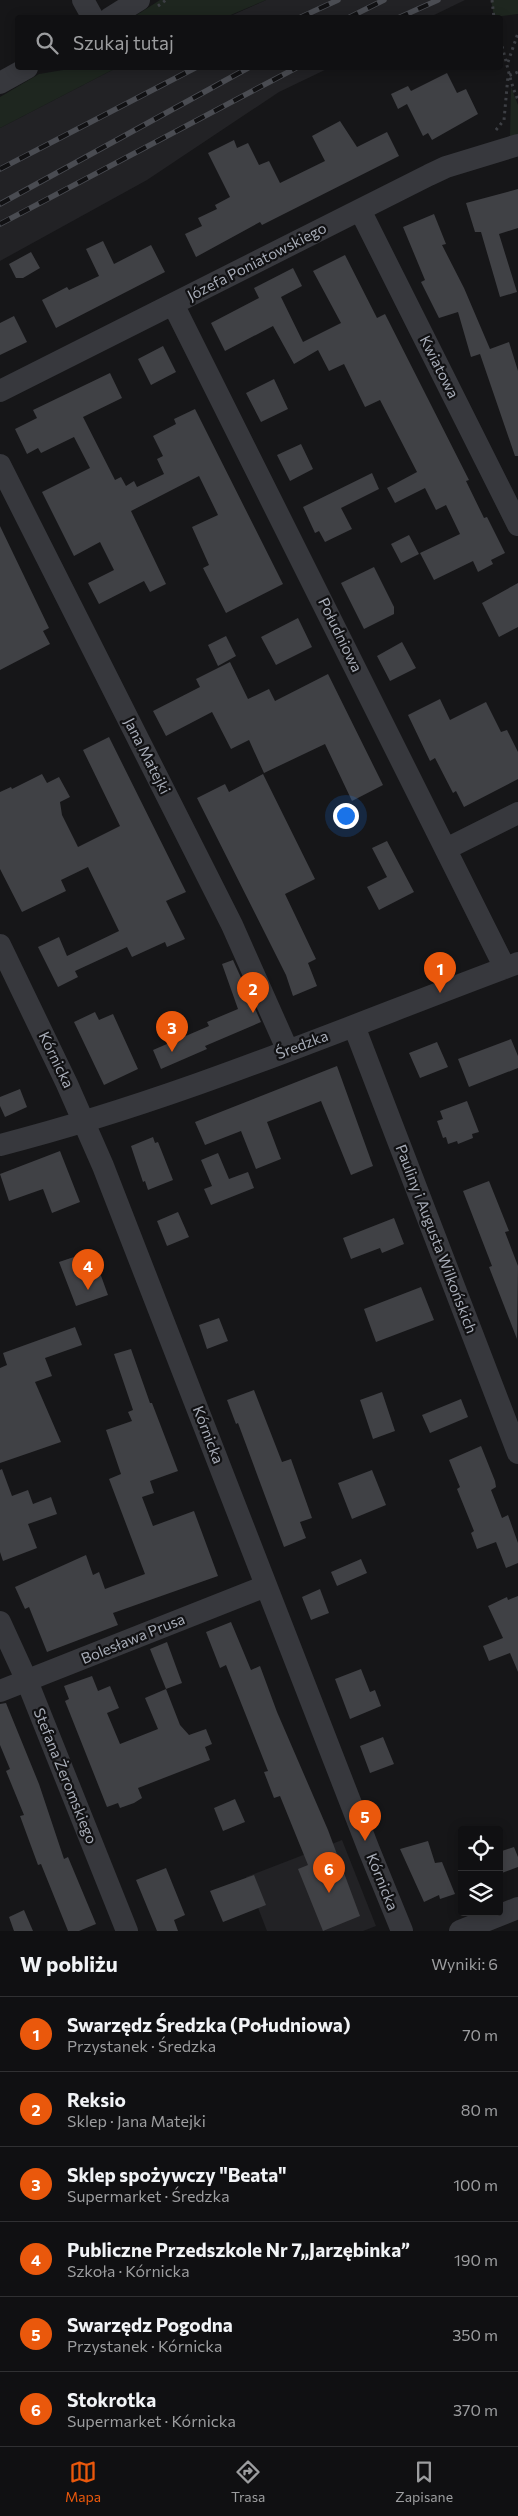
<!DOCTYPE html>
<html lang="pl">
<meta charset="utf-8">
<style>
:root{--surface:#101012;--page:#1e1e20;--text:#f1f3f6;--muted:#9c9d9f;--line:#303032;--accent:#ea580c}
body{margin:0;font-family:Commissioner,sans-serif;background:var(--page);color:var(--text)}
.controls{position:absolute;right:15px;bottom:15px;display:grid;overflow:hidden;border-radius:5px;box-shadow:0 2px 12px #0003}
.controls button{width:45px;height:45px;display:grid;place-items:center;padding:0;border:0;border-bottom:1px solid var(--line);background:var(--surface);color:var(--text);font:25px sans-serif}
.you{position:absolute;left:345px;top:815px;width:18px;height:18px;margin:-12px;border:4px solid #fff;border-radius:50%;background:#1a73e8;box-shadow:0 0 0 8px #1a73e833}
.badge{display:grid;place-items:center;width:32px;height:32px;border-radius:50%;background:var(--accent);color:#fff;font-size:16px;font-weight:700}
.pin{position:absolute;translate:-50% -41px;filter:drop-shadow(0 1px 2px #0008)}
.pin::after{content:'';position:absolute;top:26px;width:18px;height:15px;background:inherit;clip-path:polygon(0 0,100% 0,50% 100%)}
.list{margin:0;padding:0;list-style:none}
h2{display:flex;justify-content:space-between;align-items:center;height:65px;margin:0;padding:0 20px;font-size:21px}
h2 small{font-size:16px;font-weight:400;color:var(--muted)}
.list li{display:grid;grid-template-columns:32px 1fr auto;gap:15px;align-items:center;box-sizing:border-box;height:75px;padding:0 20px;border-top:1px solid var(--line)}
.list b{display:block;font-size:19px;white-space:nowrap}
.list p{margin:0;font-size:16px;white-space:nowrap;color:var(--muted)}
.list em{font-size:16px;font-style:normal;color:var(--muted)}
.icon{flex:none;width:28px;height:28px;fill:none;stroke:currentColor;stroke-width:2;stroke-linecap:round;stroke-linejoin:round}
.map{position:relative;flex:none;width:518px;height:1931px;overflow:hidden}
.search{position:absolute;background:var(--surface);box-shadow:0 2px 12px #0003;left:15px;right:15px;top:15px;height:55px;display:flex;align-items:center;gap:12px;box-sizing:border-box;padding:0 18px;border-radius:5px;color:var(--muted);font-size:19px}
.sheet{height:515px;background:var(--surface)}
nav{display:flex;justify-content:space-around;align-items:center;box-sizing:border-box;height:70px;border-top:1px solid var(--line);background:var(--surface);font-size:14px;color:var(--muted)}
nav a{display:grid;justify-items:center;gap:2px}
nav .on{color:var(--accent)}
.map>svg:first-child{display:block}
</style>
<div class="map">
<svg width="518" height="1931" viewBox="0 0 518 1931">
<rect width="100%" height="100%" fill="#161618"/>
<path fill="#222225" d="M 266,0 L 465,0 L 430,17 L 226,18 Z
M 116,68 L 329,68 L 279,92 L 147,180 L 0,261 L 0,128 Z
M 342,1840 L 376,1926 L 363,1931 L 267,1931 L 246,1877 Z"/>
<path fill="#1e261f" d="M 160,0 L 266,0 L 226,17 L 132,18 Z
M 491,0 L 518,0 L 518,14 L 494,17 Z
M 75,68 L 116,68 L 0,128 L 0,97 L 39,74 Z
M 511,87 L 518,105 L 518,136 L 510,137 Z"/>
<path fill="#404145" d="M 447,73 L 457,93 L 466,89 L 478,114 L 432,140 L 428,133 L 423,136 L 407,104 L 398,109 L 391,94 L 408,86 L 411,91 Z
M 340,121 L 357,147 L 387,132 L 399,156 L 262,225 L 260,222 L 196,257 L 185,234 L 202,226 L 198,218 L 217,209 L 215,205 L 230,197 L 208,153 L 234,140 L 237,148 L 248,143 L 259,165 L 269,161 L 280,183 L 325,161 L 312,136 Z
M 518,189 L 518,228 L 499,234 L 517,292 L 500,297 L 481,232 L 475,232 L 466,203 Z
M 434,214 L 446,244 L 442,245 L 464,288 L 490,349 L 509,342 L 518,371 L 518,456 L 515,456 L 480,354 L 471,357 L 458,312 L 439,318 L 421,282 L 425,280 L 403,227 Z
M 103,241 L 114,264 L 151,245 L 165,272 L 56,328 L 42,300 L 67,287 L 69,290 L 99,276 L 86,249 Z
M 31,252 L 40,268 L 23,278 L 16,278 L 9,264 Z
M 345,255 L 377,318 L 385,314 L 469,480 L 466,481 L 484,518 L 487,517 L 505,553 L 491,560 L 493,564 L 478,572 L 473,561 L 434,580 L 420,553 L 460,534 L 446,505 L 436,510 L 425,488 L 395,503 L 387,488 L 417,472 L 380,400 L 365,407 L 344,364 L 329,371 L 318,350 L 294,364 L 273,326 L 225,351 L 211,323 L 259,298 L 254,288 L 293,268 L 302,286 L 281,297 L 303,342 L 341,323 L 313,271 Z
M 14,316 L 27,342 L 0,355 L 0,323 Z
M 163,346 L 176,372 L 151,385 L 138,359 Z
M 110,373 L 122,398 L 83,417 L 115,480 L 121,477 L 126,486 L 134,481 L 137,487 L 164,474 L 157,459 L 163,456 L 153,436 L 176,424 L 174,419 L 195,409 L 283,584 L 226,613 L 203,568 L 209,565 L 192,527 L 218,515 L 199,476 L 131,511 L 166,584 L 150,592 L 144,581 L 99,604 L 88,583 L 114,570 L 100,542 L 74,556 L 42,492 L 90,468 L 74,437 L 41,453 L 38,448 L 27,454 L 15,429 L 37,418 L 33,410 Z
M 274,379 L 288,409 L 261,422 L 246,393 Z
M 301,444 L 313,469 L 290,481 L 277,455 Z
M 372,473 L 379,489 L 341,508 L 352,529 L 325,542 L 319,531 L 315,533 L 303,507 Z
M 0,526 L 49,628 L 43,631 L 50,644 L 0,670 Z
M 409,535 L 419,554 L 401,563 L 391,544 Z
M 374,567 L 394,607 L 394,614 L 364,629 L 341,583 Z
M 518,583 L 518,627 L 499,637 L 482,603 Z
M 298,618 L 312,647 L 276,665 L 261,637 Z
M 226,636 L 236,656 L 218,666 L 208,645 Z
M 402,642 L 416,668 L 390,681 L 377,656 Z
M 230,662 L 248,699 L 269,689 L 275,701 L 328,674 L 383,785 L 352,801 L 325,744 L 264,773 L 249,740 L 231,749 L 212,712 L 166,736 L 153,711 L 200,687 L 196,679 Z
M 440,699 L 450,720 L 486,702 L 501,732 L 507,730 L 518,752 L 518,779 L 464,807 L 456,791 L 453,793 L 435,758 L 430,761 L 408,715 Z
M 109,737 L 186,892 L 166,901 L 185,939 L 167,947 L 165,942 L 132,957 L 127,947 L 75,971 L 78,977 L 58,987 L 38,947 L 59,937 L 67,956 L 119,931 L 88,867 L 61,880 L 66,891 L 22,912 L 0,869 L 0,792 L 11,787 L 12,789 L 42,774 L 47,783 L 59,777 L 70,797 L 60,802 L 62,815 L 78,847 L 120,826 L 83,750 Z
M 263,774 L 315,879 L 285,894 L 316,959 L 308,963 L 317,986 L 293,996 L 286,975 L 197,798 L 225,784 L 229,792 Z
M 387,841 L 414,892 L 379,910 L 367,887 L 387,877 L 372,848 Z
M 233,960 L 261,1022 L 205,1046 L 207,1049 L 161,1069 L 153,1050 L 209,1026 L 207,1022 L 238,1009 L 222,964 Z
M 95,1012 L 99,1020 L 113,1014 L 138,1069 L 104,1085 L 74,1022 Z
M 511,1039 L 518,1056 L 518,1068 L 469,1087 L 458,1059 Z
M 437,1042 L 448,1067 L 420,1078 L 409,1053 Z
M 337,1066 L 373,1166 L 351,1175 L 321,1101 L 267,1122 L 281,1159 L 256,1169 L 241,1131 L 205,1145 L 195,1122 Z
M 20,1089 L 27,1107 L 5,1117 L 0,1106 L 0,1097 Z
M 467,1101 L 479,1132 L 472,1134 L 473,1138 L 458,1144 L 457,1141 L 448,1144 L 446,1137 L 443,1138 L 437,1121 L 443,1119 L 440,1111 Z
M 153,1137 L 155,1143 L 158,1142 L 173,1180 L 148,1190 L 145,1181 L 143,1182 L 131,1146 Z
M 60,1151 L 80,1202 L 52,1213 L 43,1189 L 9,1201 L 0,1174 Z
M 218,1153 L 229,1179 L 248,1172 L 254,1188 L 211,1205 L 204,1189 L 212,1186 L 201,1160 Z
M 489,1181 L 509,1231 L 505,1232 L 518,1266 L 517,1339 L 489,1267 L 492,1266 L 463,1191 Z
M 178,1212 L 189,1237 L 167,1246 L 157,1221 Z
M 394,1218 L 404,1244 L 382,1253 L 380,1248 L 351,1259 L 343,1238 Z
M 92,1251 L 108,1295 L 76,1306 L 59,1262 Z
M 421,1287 L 434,1320 L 376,1342 L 364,1309 Z
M 219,1318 L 228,1341 L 207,1349 L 199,1325 Z
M 75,1327 L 82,1345 L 45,1358 L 52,1376 L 35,1382 L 61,1442 L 0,1463 L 0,1368 L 7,1365 L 3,1353 Z
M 131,1349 L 150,1403 L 152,1403 L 178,1471 L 150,1481 L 154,1493 L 142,1497 L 153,1526 L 194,1511 L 218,1576 L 113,1613 L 118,1625 L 47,1652 L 29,1607 L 25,1609 L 15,1587 L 86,1555 L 93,1575 L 99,1572 L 105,1589 L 145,1574 L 109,1479 L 121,1474 L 106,1430 L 132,1421 L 128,1412 L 133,1410 L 114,1354 Z
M 254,1390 L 282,1462 L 291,1459 L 312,1518 L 300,1522 L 306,1538 L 284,1547 L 238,1423 L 236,1424 L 227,1400 Z
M 382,1392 L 395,1431 L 373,1439 L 360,1400 Z
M 461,1399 L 468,1417 L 430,1433 L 422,1415 Z
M 481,1446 L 495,1481 L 496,1487 L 491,1490 L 502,1518 L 508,1515 L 518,1543 L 518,1563 L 506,1568 L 496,1542 L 477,1549 L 471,1533 L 474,1531 L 457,1489 L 460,1487 L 449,1460 Z
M 2,1469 L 12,1496 L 28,1490 L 33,1504 L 51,1497 L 57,1514 L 28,1524 L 37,1548 L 3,1561 L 0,1552 L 0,1470 Z
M 372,1470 L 386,1505 L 352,1519 L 338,1483 Z
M 361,1559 L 367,1573 L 337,1586 L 331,1572 Z
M 320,1589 L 329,1613 L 311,1620 L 302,1597 Z
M 518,1596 L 518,1672 L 510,1653 L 489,1661 L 483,1646 L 503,1638 L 488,1606 L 507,1597 L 508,1600 Z
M 231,1622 L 251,1670 L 260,1666 L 277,1712 L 328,1830 L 360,1916 L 323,1931 L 298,1869 L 308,1865 L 280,1796 L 274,1798 L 264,1772 L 268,1771 L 226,1665 L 220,1668 L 206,1632 Z
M 167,1642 L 182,1683 L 166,1689 L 150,1649 Z
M 361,1669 L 370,1692 L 375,1690 L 381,1706 L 350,1719 L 335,1679 Z
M 92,1676 L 98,1691 L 110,1686 L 119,1708 L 107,1713 L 120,1744 L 158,1729 L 145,1698 L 166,1689 L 180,1725 L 189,1735 L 206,1729 L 212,1744 L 205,1747 L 210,1760 L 138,1788 L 142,1798 L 134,1803 L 120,1808 L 118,1803 L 107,1807 L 65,1701 L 69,1699 L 64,1686 Z
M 6,1703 L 39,1784 L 64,1859 L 68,1857 L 96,1924 L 79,1931 L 68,1931 L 41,1864 L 38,1865 L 20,1816 L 24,1815 L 6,1771 L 10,1769 L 0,1745 L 0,1704 Z
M 383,1737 L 394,1764 L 370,1773 L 360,1746 Z
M 235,1799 L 245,1822 L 223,1831 L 214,1808 Z
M 428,1841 L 435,1863 L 442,1862 L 455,1894 L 440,1899 L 439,1895 L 424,1902 L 400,1849 Z
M 514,1847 L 518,1857 L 518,1867 L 499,1874 L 499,1852 Z
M 166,1868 L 185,1915 L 174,1920 L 178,1931 L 157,1931 L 136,1880 Z
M 254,1875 L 266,1905 L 223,1922 L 210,1891 Z
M 24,1910 L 33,1931 L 14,1931 L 9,1917 Z"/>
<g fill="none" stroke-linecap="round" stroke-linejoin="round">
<path stroke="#3d3f44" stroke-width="3" stroke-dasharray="2.5 4" stroke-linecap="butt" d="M 492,0 L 494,18
M 158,6 L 166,0
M 500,40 C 507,61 509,80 518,100
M 508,62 L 518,33
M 496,130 L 504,120 L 508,76 L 518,72"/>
<path stroke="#37383d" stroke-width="22" d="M 83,0 L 93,18
M 110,18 L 139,0
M 0,83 L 27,68
M 360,210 L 518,525
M 173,304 L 505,968
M 0,391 L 429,175 L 446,167 L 518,145
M 0,465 L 232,925 L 288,1051
M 446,849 L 518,813
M 0,945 L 67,1084 L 103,1166 L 369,1850 L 402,1931
M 354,1026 L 518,1453
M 0,1145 C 177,1100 346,1027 518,963
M 0,1622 L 27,1681 L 127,1931
M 0,1691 L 266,1586
M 460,1931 L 518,1908"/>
<defs>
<path id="rail" d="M 299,18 L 338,0
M 348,18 L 384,0
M 398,18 L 438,0
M 0,169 L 195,68
M 0,204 L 248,68
M 0,224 L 296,68"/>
</defs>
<use href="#rail" stroke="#4a4c52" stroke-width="5.5"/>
<use href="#rail" stroke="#111113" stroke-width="4" stroke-dasharray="11" stroke-linecap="butt"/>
</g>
<g text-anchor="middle" stroke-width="4.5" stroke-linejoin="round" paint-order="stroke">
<g font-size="15" fill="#a8adb8" stroke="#111113">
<text transform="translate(257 262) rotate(-27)" y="5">Józefa Poniatowskiego</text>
<text transform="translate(439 367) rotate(63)" y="5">Kwiatowa</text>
<text transform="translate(340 635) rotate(64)" y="5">Południowa</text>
<text transform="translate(147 756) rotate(63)" y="5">Jana Matejki</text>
<text transform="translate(302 1045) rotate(-21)" y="5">Średzka</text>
<text transform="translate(56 1060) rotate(64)" y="5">Kórnicka</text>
<text transform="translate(436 1239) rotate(69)" y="5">Pauliny i Augusta Wilkońskich</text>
<text transform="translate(208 1435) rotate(69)" y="5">Kórnicka</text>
<text transform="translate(133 1639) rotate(-22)" y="5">Bolesława Prusa</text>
<text transform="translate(65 1776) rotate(68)" y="5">Stefana Żeromskiego</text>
<text transform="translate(382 1882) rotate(68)" y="5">Kórnicka</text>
</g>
</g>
</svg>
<div class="controls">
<button><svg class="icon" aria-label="locate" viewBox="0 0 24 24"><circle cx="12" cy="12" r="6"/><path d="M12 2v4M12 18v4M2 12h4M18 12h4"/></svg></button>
<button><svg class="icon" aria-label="layers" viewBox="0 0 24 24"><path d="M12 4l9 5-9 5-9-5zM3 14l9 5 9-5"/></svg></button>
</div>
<div class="you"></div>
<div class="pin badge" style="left:440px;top:993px">1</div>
<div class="pin badge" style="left:253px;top:1013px">2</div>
<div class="pin badge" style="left:172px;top:1052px">3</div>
<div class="pin badge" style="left:88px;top:1290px">4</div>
<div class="pin badge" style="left:365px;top:1841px">5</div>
<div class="pin badge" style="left:329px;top:1893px">6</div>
<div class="search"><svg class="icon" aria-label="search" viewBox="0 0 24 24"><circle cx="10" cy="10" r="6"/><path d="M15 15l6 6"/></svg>Szukaj tutaj</div>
</div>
<section class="sheet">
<h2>W pobliżu<small>Wyniki: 6</small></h2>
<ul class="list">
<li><span class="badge">1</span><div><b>Swarzędz Średzka (Południowa)</b><p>Przystanek · Średzka</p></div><em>70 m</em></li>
<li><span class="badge">2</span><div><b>Reksio</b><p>Sklep · Jana Matejki</p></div><em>80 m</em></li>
<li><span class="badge">3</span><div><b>Sklep spożywczy &quot;Beata&quot;</b><p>Supermarket · Średzka</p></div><em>100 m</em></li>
<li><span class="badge">4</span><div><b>Publiczne Przedszkole Nr 7„Jarzębinka”</b><p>Szkoła · Kórnicka</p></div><em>190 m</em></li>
<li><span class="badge">5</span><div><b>Swarzędz Pogodna</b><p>Przystanek · Kórnicka</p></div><em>350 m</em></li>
<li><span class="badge">6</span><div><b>Stokrotka</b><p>Supermarket · Kórnicka</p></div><em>370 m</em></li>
</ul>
</section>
<nav>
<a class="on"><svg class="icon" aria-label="map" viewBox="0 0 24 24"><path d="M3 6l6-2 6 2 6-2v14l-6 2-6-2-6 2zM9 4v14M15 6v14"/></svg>Mapa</a>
<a><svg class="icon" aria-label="directions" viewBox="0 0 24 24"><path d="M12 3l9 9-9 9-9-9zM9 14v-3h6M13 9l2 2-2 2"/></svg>Trasa</a>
<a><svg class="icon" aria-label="saved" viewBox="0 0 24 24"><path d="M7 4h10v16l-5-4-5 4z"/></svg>Zapisane</a>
</nav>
